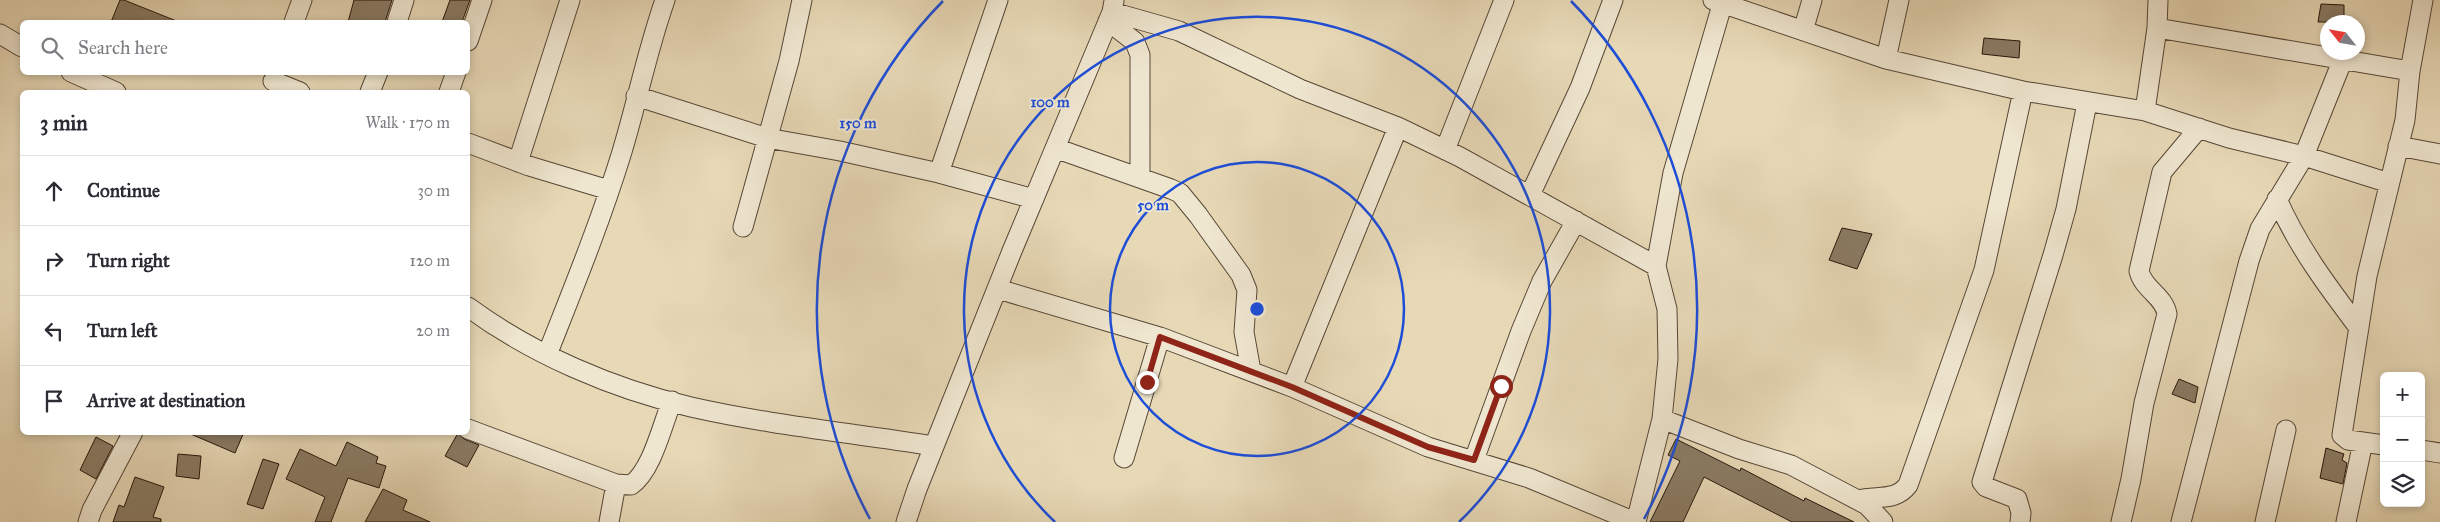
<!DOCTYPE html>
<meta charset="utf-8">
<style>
:root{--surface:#fff;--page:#f7f7f7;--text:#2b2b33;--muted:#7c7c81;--line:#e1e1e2}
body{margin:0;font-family:"IM FELL Great Primer",serif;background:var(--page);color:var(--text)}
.controls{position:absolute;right:15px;bottom:15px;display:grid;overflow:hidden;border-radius:8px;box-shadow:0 2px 8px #0003}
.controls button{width:45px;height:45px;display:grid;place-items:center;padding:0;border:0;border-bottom:1px solid var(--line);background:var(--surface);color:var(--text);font:25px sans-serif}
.compass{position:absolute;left:2320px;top:15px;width:45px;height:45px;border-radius:50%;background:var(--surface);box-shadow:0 2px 8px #0003;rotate:301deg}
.stop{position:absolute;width:15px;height:15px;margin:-11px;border:4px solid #8f2418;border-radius:50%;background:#fff}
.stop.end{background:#8f2418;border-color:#fff;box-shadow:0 1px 5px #0008}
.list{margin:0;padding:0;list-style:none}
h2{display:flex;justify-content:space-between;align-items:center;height:65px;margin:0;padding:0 20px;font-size:21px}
h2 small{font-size:16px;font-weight:400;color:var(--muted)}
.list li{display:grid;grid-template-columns:32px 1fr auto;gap:15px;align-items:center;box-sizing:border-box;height:70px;padding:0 20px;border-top:1px solid var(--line)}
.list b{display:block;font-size:19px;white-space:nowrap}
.list em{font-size:16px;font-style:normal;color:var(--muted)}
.icon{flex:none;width:28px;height:28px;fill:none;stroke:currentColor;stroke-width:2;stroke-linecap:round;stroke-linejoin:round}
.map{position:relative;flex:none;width:2440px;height:522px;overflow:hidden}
.search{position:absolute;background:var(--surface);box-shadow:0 2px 8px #0003;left:20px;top:20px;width:450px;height:55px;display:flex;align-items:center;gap:12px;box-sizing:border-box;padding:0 18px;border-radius:8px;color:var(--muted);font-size:19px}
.panel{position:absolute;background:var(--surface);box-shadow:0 2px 8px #0003;left:20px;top:90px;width:450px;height:345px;border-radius:8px}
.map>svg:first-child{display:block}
</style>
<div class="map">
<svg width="2440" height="522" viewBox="0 0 2440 522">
<rect width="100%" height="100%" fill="#e7d8b6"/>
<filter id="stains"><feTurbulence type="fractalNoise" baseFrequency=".004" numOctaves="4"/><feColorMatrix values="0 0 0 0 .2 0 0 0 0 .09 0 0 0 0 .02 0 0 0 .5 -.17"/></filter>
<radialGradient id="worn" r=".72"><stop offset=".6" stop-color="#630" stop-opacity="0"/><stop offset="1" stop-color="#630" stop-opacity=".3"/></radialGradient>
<path fill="#8a7b64" stroke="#25170c" d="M 120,0 L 124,0 L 179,22 L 111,22 Z
M 354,0 L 392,0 L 385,22 L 348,22 Z
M 450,0 L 470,0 L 462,22 L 442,22 Z
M 2321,4 L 2344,5 L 2344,22 L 2318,22 Z
M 1984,38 L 2020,41 L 2019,58 L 1982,54 Z
M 1842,228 L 1872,234 L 1857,269 L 1829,260 Z
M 2179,379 L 2198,387 L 2195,403 L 2172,394 Z
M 186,432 L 244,432 L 235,453 Z
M 458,433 L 464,439 L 479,445 L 467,467 L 445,456 Z
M 96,437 L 113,446 L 96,479 L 80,470 Z
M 1676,439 L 1740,471 L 1741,468 L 1804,501 L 1805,498 L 1854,522 L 1792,522 L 1704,477 L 1683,522 L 1650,522 L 1680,461 L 1668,455 Z
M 347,442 L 378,457 L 376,463 L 386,466 L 379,488 L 348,478 L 331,522 L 315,522 L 325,497 L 286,479 L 300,449 L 336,466 Z
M 2326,448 L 2344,454 L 2342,460 L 2347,463 L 2343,484 L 2320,478 Z
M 178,454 L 201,456 L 199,479 L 176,476 Z
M 263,459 L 279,464 L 263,509 L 247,504 Z
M 135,477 L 164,487 L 153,517 L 161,519 L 161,522 L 113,522 L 119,505 L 124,507 Z
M 383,489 L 407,500 L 403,510 L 430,522 L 365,522 Z"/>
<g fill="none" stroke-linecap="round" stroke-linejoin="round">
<defs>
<path id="minor" d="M 1713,0 L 1886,59 L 2023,91 L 2145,111 L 2229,138 L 2304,156 L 2389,183
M 1112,12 L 1179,31 L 1300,89 L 1398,127 L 1460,157 L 1656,266
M 1108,21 L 1135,42 L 1140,55 L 1140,177
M 294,22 L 302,0
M 397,22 L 404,0
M 2157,28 L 2410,71
M 1803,31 L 1812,0
M 0,34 L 22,47
M 468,41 L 482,0
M 1886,59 L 1899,0
M 71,72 L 116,92
M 273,81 L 300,92
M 370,92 L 378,72
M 449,92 L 456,72
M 636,96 L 767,138 L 840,151 L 939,173 L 1034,199
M 2145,111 L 2157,28 L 2158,0
M 468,143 L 529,166 L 609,190
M 2398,146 L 2440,154
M 1055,148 L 1171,189 L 1180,193 L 1198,215 L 1241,275 L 1247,290 L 1244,332 L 1251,371
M 1445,150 L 1504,0
M 518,162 L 570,0
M 939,173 L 998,0
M 1530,195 L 1580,88 L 1613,0
M 2277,199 C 2298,247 2328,287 2359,328
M 743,227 L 789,61 L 802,0
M 998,289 L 1160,337 L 1292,387 L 1428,447 L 1529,478 L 1635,522
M 468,307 C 532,354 613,389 691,407 C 770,425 854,433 934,446
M 547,355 C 573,289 600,223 621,155 C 637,103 647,51 665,0
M 1292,387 L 1398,127
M 1662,419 L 1739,449 L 1791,465 L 1867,505 L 1883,522
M 468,429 L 616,484 L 631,485 C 652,471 662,425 672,401
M 2384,445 L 2348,440 L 2342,435 L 2367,276 L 2405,120 L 2410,71 L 2423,0
M 2421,450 L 2440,453
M 1124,458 L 1160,337
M 1474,460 L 1521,331 L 1542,281 L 1576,221
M 1858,500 C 1877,495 1895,502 1908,485 L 1984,270 L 2023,91
M 88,522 L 92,510 L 133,432
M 609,522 L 616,484
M 906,522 L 917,489 L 1012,251 L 1112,12 L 1114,1
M 1636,522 L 1662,419 L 1668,359 L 1667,309 L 1656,266 L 1673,173 L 1722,5
M 2020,522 L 2021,513 L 2017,499 L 1986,487 L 1982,482 L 2053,255 L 2066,209 L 2087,103
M 2121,522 L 2131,479 L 2144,403 L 2167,314 C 2164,296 2143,289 2139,271 L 2162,172 L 2199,128
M 2181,522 L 2249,261 L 2260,229 L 2304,156 L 2343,59
M 2265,522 L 2286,430
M 2346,522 L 2363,442"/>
</defs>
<use href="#minor" stroke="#564736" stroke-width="21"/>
<use href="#minor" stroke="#efe6d0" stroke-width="19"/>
</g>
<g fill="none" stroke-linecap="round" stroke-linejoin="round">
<path stroke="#8f2418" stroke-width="6" d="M 1147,382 L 1160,337 L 1292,387 L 1428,447 L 1474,460 L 1501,386"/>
</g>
<g fill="none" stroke="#1d4ed8" stroke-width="2.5">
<circle cx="1257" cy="309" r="147"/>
<path d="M1055 522A293 293 0 1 1 1459 522"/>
<path d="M870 519A440 440 0 0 1 943 1M1571 1A440 440 0 0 1 1644 519"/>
</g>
<circle cx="1257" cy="309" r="8" fill="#1d4ed8" stroke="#efe6d0" stroke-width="2.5"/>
<g font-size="15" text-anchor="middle" font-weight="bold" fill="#1d4ed8" stroke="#efe6d0" stroke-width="4" stroke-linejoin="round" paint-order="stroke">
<text x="1050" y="107">100 m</text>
<text x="858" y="128">150 m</text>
<text x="1153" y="210">50 m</text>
</g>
<rect width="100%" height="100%" filter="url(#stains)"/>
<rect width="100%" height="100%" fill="url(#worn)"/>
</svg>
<div class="controls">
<button>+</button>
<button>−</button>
<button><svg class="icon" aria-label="layers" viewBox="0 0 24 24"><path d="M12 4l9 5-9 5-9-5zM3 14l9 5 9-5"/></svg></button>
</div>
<svg class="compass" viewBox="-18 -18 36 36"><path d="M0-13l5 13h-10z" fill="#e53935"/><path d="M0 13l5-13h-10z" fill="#7c7c81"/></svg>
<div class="stop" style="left:1501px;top:386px"></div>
<div class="stop end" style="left:1147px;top:382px"></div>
<div class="search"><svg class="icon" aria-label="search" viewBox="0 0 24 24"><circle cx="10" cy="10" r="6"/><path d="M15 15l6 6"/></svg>Search here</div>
<section class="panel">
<h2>3 min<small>Walk · 170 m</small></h2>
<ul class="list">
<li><svg class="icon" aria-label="ahead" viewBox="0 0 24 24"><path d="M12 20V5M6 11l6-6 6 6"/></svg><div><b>Continue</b></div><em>30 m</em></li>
<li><svg class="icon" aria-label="right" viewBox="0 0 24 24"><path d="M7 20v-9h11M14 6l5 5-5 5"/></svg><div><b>Turn right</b></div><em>120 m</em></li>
<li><svg class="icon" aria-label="left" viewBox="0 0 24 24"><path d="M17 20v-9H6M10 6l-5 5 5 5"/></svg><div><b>Turn left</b></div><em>20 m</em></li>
<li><svg class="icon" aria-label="arrive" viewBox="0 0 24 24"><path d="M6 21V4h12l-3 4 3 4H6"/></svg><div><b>Arrive at destination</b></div></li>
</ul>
</section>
</div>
